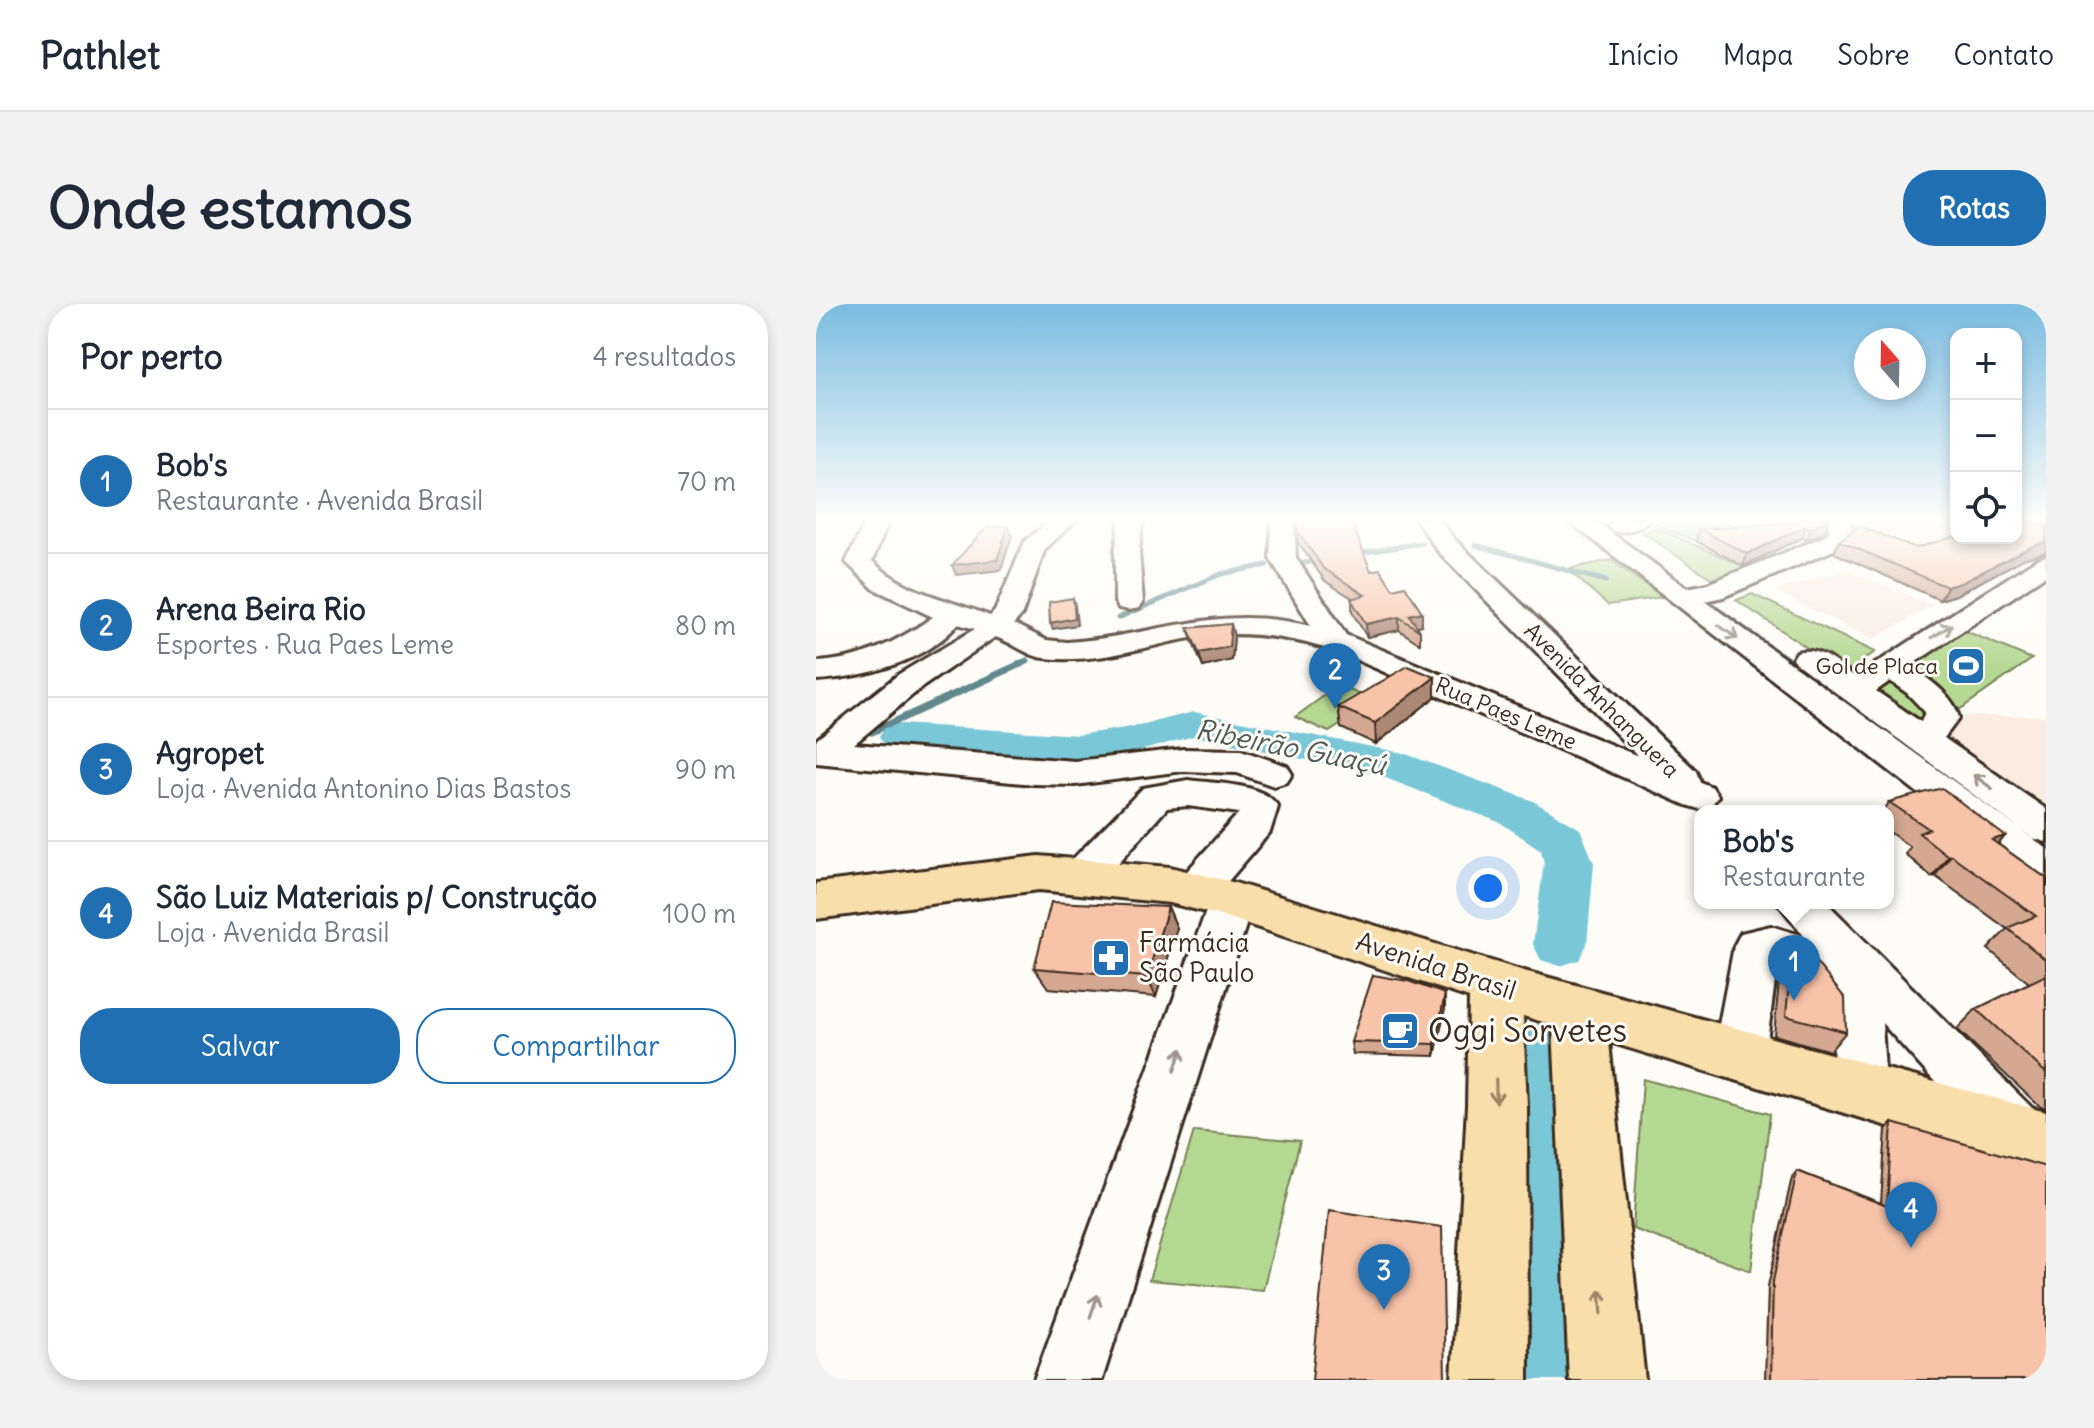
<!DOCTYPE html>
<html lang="pt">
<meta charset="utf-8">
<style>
:root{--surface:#fff;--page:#f2f2f3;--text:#1f2937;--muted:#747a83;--line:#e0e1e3;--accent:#1f6fb2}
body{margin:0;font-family:Delius,sans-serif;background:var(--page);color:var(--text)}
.controls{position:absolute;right:24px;top:24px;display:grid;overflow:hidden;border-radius:16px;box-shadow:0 4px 12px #0003}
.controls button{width:72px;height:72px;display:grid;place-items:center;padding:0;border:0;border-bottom:2px solid var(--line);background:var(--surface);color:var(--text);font:40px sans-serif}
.compass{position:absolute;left:1038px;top:24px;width:72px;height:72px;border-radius:50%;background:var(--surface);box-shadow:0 4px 12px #0003;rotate:340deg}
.you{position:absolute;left:672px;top:584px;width:28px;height:28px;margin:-20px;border:6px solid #fff;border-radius:50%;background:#1a73e8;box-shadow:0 0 0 12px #1a73e833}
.badge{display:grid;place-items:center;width:52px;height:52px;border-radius:50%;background:var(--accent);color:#fff;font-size:26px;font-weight:700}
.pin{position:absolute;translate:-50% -66px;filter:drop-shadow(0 2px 4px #0008)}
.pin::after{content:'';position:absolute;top:42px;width:28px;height:24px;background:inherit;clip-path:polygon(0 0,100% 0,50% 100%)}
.popup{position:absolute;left:878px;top:501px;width:200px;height:104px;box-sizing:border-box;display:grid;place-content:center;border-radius:16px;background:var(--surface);filter:drop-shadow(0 2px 6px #0005);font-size:26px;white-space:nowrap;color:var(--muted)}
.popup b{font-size:30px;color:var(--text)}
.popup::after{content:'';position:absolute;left:50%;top:100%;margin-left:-16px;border:16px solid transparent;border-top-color:var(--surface)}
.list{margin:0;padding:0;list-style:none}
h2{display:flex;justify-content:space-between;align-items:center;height:104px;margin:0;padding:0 32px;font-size:34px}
h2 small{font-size:26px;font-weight:400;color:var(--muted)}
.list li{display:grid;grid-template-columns:52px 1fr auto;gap:24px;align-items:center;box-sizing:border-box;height:144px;padding:0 32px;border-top:2px solid var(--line)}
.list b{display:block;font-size:30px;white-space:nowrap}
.list p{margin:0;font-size:26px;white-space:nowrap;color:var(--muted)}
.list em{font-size:26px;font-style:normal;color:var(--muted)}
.actions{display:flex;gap:16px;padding:24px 32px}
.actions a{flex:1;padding:18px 0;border:2px solid var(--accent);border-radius:32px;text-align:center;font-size:28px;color:var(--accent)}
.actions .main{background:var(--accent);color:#fff}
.icon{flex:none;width:44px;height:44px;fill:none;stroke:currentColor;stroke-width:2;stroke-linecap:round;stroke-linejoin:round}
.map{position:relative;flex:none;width:1230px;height:1076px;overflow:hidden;border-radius:32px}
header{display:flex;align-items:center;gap:48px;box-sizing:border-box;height:112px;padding:0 40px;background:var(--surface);border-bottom:2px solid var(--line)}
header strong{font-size:38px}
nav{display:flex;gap:44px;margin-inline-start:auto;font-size:28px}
.intro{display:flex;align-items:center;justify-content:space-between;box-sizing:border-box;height:192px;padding:0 48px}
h1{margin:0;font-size:56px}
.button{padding:20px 36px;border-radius:32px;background:var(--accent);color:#fff;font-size:28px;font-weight:700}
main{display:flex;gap:48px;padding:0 48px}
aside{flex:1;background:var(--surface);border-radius:32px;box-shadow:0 4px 12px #0003}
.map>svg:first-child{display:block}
</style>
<header>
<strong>Pathlet</strong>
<nav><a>Início</a><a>Mapa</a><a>Sobre</a><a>Contato</a></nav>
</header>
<div class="intro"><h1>Onde estamos</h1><a class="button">Rotas</a></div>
<main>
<aside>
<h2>Por perto<small>4 resultados</small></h2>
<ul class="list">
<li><span class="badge">1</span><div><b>Bob's</b><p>Restaurante · Avenida Brasil</p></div><em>70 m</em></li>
<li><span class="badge">2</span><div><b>Arena Beira Rio</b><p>Esportes · Rua Paes Leme</p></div><em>80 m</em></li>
<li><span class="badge">3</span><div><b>Agropet</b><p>Loja · Avenida Antonino Dias Bastos</p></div><em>90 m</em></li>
<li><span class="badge">4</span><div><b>São Luiz Materiais p/ Construção</b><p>Loja · Avenida Brasil</p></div><em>100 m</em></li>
</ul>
<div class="actions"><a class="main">Salvar</a><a>Compartilhar</a></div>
</aside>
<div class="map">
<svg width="1230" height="1076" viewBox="0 0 1230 1076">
<rect width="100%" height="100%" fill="#fdfcf7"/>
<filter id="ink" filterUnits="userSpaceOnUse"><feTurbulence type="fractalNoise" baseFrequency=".0125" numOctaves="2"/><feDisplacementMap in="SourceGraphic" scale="16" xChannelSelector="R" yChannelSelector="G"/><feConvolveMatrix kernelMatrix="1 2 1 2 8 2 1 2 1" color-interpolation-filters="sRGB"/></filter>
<g filter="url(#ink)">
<path fill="#fbebe0" d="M 1044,214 L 1140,214 L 1140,234 L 1098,258 Z
M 1029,266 L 1117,301 L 1057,335 L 959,287 Z
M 1148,412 L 1230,412 L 1230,501 L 1132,434 Z"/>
<path fill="#b5d892" stroke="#788158" stroke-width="2" d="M 852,214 L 898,214 L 921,222 L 880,237 L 837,220 Z
M 840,224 L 929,263 L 931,264 L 896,275 L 826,228 Z
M 795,256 L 846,293 L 792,301 L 751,265 Z
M 936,290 L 1059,348 L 1029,369 L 920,296 Z
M 1147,326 L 1216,355 L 1143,406 L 1084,369 Z
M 1084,372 L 1119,407 L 1104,424 L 1055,390 Z
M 523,381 L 560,398 L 513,428 L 479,413 Z
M 827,775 L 954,810 L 935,967 L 817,925 Z
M 378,827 L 484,837 L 447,986 L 333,976 Z"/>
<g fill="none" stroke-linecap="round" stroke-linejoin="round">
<path stroke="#60888d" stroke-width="5" d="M 659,241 L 790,277
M 539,250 L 606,239
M 488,259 L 506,256
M 907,309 L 966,352
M 302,314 L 405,270 L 451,261"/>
<path stroke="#60888d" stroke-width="7" d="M 963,350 L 1158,491
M 56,428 L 211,357
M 1211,529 L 1214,532"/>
<path stroke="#60888d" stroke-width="9" d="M 1212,530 L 1230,543"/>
<path fill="#79c7d7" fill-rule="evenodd" d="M 378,408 L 587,449 L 717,497 L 764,525 L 778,559 L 771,640 L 763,656 L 744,662 L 725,656 L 717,640 L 728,559 L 725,546 L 685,519 L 562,471 L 378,432 L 316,449 L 262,457 L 84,446 L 69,442 L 63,433 L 69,424 L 84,420 L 262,431 L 316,423 Z
M 735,715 L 757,723 L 765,743 L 790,1076 L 708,1076 L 705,743 L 713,723 Z"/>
<defs>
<path id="minor" d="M 51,214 L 74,214 L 56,257 C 90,290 133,295 174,312 L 179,307 L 209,237 L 237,214 L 262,214 L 229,245 L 206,310 L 198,320 L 230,336 L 251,338 C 340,332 402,299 495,322 L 454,254 L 456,214 L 478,214 L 480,254 L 530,331 L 822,452 L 621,246 L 599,214 L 622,214 L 639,236 L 880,467 L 884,478 L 896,483 L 902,492 L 896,501 L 883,505 L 870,501 L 532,352 C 478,332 425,324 369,335 C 323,344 277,360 229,354 C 210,352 197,338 179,333 L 105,384 L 38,440 L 259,457 L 367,445 L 425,446 L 471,462 L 476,470 L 471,478 L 458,482 L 421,469 L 367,467 L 259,481 L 217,480 L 0,459 L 0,436 L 83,370 L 159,325 L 142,320 C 109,358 47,374 0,376 L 0,358 C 45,356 81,338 117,313 L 58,285 L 30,258 Z
M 304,214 L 327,214 L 323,248 L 327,298 L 323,304 L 313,306 L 303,304 L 299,298 L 299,248 Z
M 749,214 L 775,214 L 871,284 L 891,280 L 1007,233 L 1014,227 L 1008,214 L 1031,214 L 1039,229 L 1025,243 L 907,293 L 889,297 L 1230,544 L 1230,581 L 1215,577 Z
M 803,214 L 835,214 C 827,225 808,230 796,227 L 792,222 Z
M 1200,214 L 1230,214 L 1230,228 L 1201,219 Z
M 1230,252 L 1230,271 L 1094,362 C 1111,374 1139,392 1143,414 L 1128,434 L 1230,505 L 1230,538 L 1216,534 L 981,360 L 977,354 L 981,348 C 1004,342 1021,360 1039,373 L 1221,255 ZM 1074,377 L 1091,389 L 1109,408 L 1105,418 L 1060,387 Z
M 372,476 C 399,480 447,478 462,503 L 454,528 L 408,582 L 416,579 L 431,584 L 438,596 L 286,1076 L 218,1076 L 393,599 L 379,603 L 364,599 L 358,587 L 364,575 L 423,509 L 372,502 L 351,504 L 282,582 L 267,587 L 252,582 L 246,571 L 252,560 L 327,484 Z
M 962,599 L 1011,599 L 1223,811 L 1230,828 L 1223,849 L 1203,858 L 1183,849 L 1066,719 L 1070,784 L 1063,802 L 1044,809 L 1025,802 L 1018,784 L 1017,712 L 984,669 L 961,662 L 949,752 L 941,769 L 923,776 L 905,769 L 897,752 L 918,642 L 925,629 L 955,622 L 988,632 Z"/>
<path id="major" d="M 223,552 L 354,563 L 416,578 L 708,667 L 1230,808 L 1230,870 L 793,738 L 829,1076 L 753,1076 L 737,721 L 707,712 L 711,802 L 712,1076 L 636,1076 L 651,802 L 653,694 L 413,614 L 354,599 L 223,586 L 0,615 L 0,579 Z"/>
</defs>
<use href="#minor" stroke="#3b2a1e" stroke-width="6"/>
<use href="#major" stroke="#3b2a1e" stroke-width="6"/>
<use href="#minor" fill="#fdfcf7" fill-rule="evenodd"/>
<use href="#major" fill="#f8deab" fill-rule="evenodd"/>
</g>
<path fill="#d4a891" stroke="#3b2a1e" stroke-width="2" d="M 1213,217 L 1230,222 L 1230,248 L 1207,255 L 1140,291 L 1124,296 L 1018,249 L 1023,237 L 1100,244 Z
M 982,218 L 1008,228 L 990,236 L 986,234 L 927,262 L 880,237 L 883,225 Z
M 481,226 L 555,267 L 577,285 L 606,321 L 601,322 L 604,327 L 604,340 L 583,326 L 551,333 L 536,308 L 536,294 L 509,277 L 482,238 Z
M 415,320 L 418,333 L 416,356 L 387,363 L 376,337 L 372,324 Z
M 619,373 L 619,393 L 560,440 L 525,424 L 522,403 Z
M 1073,498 L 1189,532 L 1182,540 L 1230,574 L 1230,805 L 1223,802 L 1141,725 L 1160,705 L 1213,679 L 1172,645 L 1191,625 L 1119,572 L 1116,573 L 1089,550 L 1094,543 L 1072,527 L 1072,507 L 1068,507 Z
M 352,603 L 361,624 L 340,693 L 232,684 L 218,664 Z
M 976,646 L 1030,728 L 1014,747 L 958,731 L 964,666 Z
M 629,690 L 629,704 L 619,752 L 537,750 L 535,738 Z
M 1076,819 L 1230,1076 L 949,1076 L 952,982 L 976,873 L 981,867 L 1065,899 L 1070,825 Z"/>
<path fill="#ad8876" stroke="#3b2a1e" stroke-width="2" d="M 1013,216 L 1008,228 L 990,236 L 995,224 Z
M 192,222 L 196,232 L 185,266 L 140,271 L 136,261 Z
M 990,222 L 986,234 L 927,262 L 931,250 Z
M 1230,238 L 1230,248 L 1207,255 L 1140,291 L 1124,296 L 1131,283 L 1214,243 Z
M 257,294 L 259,301 L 261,321 L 237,325 L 234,319 Z
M 606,308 L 606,321 L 598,323 L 593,311 Z
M 583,313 L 583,326 L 551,333 L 550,320 Z
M 415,320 L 418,333 L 416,356 L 387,363 L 383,349 Z
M 619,373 L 619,393 L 560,440 L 559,419 Z
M 1189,532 L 1172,553 L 1176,536 Z
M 1135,551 L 1119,572 L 1116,573 L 1132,552 Z
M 352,603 L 361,624 L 340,693 L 331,673 Z
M 629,690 L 629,704 L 619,752 L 619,740 Z"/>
<path fill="#f7c3a9" stroke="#3b2a1e" stroke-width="2" d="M 480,214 L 534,214 L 555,267 L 564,265 L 577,285 L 589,282 L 606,308 L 593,311 L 604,327 L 583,313 L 550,320 L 535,295 L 549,291 L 507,264 L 481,226 Z
M 983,214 L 1002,214 L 1013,216 L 995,224 L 990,222 L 931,250 L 883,225 L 982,218 Z
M 1200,214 L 1210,214 L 1213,217 L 1230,222 L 1230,238 L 1214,243 L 1147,278 L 1131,283 L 1023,237 L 1043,222 L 1100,244 L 1140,232 L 1140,234 L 1200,234 Z
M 192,222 L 181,256 L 136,261 L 171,223 Z
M 257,294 L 259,314 L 234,319 L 233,298 Z
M 415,320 L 413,343 L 383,349 L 372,324 Z
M 592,362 L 619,373 L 559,419 L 522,403 Z
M 1126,484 L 1189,532 L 1176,536 L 1230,574 L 1230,656 L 1191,624 L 1220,612 L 1135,551 L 1132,552 L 1103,529 L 1113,525 L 1073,498 Z
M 235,598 L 352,603 L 331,673 L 218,664 Z
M 976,646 L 995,652 L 1029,694 L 1030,728 L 970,712 Z
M 557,671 L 592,677 L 629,690 L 619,740 L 535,738 Z
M 1230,671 L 1230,769 L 1160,705 Z
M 1076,819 L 1230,863 L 1230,1076 L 955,1076 L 957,977 L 981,867 L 1071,902 Z
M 513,906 L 626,923 L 629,1076 L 496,1076 Z"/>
<defs><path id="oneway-shaft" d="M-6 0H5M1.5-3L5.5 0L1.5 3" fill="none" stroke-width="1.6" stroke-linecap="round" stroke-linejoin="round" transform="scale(2)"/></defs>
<g stroke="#9c938a">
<use href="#oneway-shaft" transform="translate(1126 327) rotate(-33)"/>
<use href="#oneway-shaft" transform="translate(912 328) rotate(36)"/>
<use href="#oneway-shaft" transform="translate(1167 478) rotate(-144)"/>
<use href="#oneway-shaft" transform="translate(362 756) rotate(-71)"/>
<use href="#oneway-shaft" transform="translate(278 1002) rotate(-71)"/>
</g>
<g stroke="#9a8464">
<use href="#oneway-shaft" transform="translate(680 787) rotate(89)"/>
<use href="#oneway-shaft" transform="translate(785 998) rotate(-94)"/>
</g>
</g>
<linearGradient id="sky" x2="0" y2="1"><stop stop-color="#7bbce1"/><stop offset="0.59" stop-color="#fefefb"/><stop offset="1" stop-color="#fefefb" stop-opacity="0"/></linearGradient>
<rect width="1230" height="365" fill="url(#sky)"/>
<defs>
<symbol id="stadium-square" viewBox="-11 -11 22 22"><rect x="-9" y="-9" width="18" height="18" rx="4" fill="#1f6fb2" stroke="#fdfcf7"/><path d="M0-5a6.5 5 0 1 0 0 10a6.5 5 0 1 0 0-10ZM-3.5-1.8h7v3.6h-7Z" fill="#fff"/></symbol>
<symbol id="pharmacy-square" viewBox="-11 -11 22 22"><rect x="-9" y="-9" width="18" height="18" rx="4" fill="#1f6fb2" stroke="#fdfcf7"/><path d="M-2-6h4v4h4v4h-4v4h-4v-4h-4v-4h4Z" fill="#fff"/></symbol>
<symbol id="cafe-square" viewBox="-11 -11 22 22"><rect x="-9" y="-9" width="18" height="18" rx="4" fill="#1f6fb2" stroke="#fdfcf7"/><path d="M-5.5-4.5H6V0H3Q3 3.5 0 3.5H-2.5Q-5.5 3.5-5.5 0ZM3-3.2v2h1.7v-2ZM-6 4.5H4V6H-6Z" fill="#fff"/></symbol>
</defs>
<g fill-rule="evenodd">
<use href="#stadium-square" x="1128" y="340" width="44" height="44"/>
<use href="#pharmacy-square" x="273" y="632" width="44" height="44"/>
<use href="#cafe-square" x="562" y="705" width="44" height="44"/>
</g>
<g text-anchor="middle" stroke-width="6" stroke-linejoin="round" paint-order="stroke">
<g font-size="22" fill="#3b2a1e" stroke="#fdfcf7" text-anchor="end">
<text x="1122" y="370">Gol de Placa</text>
</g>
<g font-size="22" fill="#3b2a1e" stroke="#fdfcf7">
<text transform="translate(786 396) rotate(45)" y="8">Avenida Anhanguera</text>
<text transform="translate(690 409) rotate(23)" y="8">Rua Paes Leme</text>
</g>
<g font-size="26" fill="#3b2a1e" stroke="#fdfcf7" text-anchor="start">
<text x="323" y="648">Farmácia<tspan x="323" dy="30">São Paulo</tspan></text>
</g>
<g font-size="26" fill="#3b2a1e" stroke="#fdfcf7">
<text transform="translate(620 662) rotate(18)" y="9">Avenida Brasil</text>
</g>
<g font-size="28" font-style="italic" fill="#4e5956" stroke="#fdfcf7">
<text transform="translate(475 443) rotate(11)" y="10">Ribeirão Guaçú</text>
</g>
<g font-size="32" fill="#3b2a1e" stroke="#fdfcf7" text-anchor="start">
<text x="612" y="738">Oggi Sorvetes</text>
</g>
</g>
</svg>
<div class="controls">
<button>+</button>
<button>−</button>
<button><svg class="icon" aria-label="locate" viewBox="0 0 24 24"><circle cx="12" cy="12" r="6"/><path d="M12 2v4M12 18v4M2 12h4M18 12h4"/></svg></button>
</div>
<svg class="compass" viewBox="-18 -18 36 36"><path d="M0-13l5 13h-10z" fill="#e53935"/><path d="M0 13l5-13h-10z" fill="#747a83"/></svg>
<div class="you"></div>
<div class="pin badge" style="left:978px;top:697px">1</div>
<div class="popup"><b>Bob's</b>Restaurante</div>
<div class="pin badge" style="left:519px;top:405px">2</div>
<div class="pin badge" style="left:568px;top:1006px">3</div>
<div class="pin badge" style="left:1095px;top:944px">4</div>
</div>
</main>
